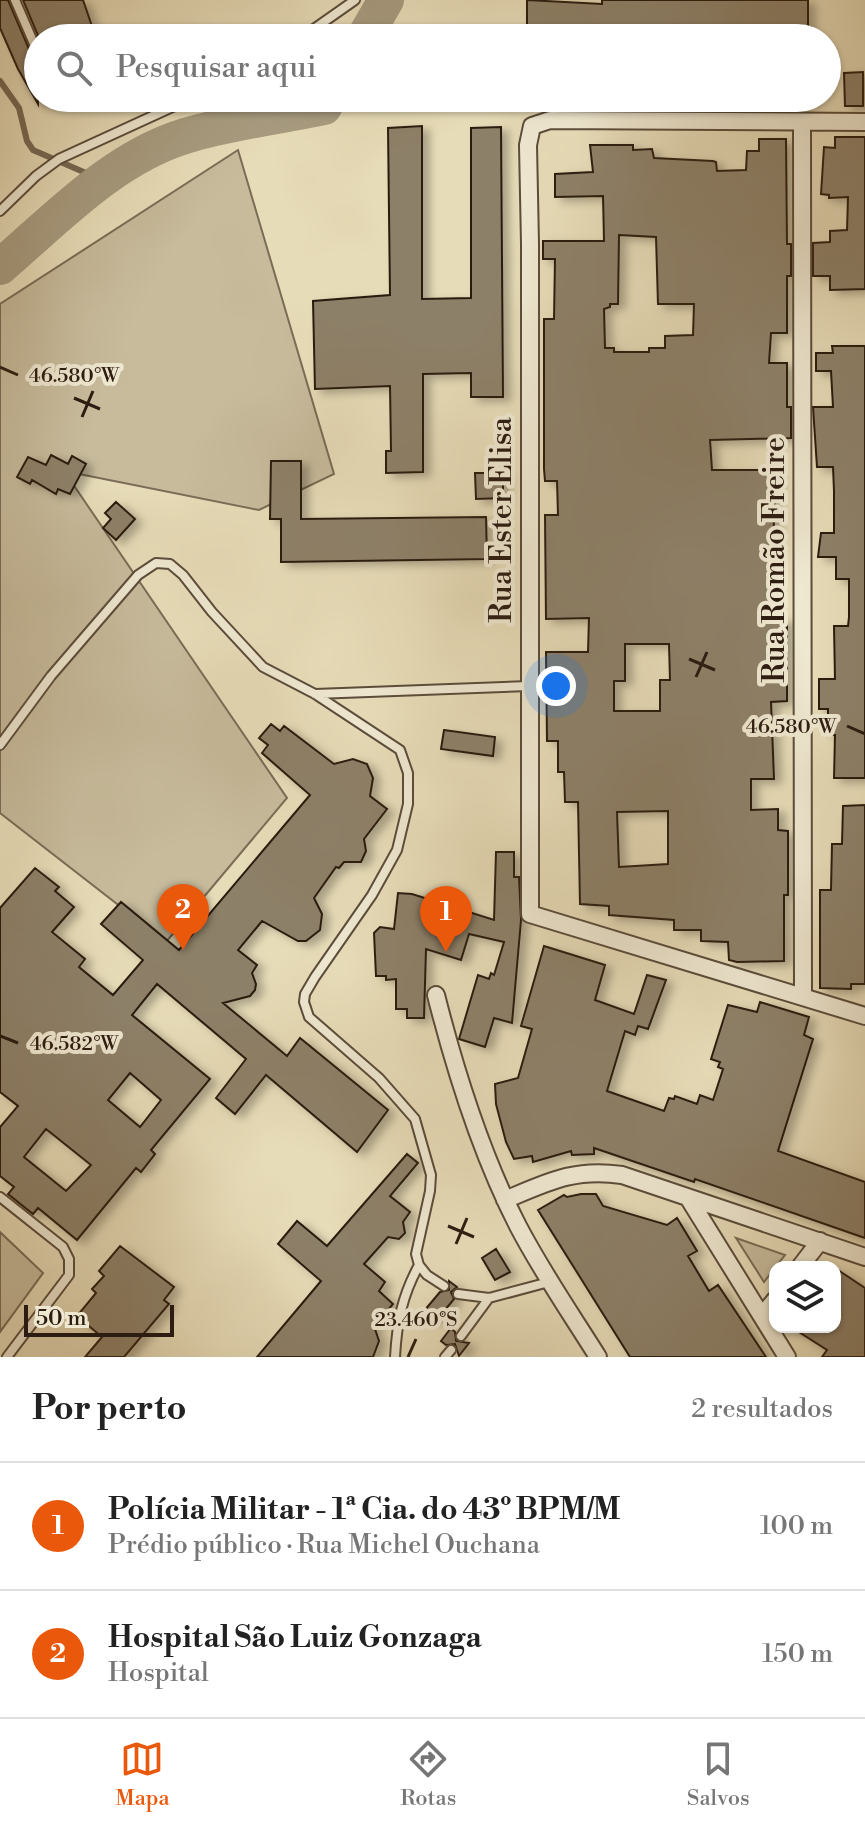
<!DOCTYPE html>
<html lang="pt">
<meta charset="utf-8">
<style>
:root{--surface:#fff;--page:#f2f2f2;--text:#222;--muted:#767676;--line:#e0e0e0;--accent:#ea580c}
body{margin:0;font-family:"Libre Bodoni",serif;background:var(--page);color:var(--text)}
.controls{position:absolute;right:24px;bottom:24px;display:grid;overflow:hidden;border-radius:16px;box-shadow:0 2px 6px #0004}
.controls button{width:72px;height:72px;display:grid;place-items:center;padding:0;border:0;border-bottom:2px solid var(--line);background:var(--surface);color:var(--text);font:40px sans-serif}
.scale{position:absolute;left:24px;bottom:20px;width:150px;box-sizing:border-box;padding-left:8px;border:4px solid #2c1c11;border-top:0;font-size:22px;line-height:28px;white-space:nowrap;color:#2c1c11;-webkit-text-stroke:6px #efe8d1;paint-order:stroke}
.you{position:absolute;left:556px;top:686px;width:28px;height:28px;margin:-20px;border:6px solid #fff;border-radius:50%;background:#1a73e8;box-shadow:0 0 0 12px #1a73e833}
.badge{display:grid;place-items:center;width:52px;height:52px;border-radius:50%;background:var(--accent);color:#fff;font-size:26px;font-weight:700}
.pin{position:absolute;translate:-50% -66px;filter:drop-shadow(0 2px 4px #0008)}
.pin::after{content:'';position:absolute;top:42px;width:28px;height:24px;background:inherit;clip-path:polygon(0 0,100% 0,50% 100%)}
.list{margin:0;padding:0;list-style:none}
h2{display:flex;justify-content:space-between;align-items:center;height:104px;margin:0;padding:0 32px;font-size:34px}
h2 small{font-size:26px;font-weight:400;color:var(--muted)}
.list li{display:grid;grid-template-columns:52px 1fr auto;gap:24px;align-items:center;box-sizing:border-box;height:128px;padding:0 32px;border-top:2px solid var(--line)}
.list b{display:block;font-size:30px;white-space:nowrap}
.list p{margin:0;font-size:26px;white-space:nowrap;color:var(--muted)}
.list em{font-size:26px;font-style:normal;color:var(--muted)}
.icon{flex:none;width:44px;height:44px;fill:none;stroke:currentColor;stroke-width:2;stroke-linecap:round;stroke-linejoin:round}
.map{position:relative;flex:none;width:865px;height:1357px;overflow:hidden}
.search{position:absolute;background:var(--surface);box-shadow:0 2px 6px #0004;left:24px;right:24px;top:24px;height:88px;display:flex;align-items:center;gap:20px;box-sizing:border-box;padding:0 28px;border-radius:44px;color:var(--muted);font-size:30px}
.sheet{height:360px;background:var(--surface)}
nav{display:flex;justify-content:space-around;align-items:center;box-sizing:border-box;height:112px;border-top:2px solid var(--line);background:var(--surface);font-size:22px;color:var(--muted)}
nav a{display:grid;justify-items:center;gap:4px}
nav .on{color:var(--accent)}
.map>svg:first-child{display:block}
</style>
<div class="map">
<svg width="865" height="1357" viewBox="0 0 865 1357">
<defs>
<filter id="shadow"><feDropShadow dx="7" dy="4" stdDeviation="4" flood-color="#0004"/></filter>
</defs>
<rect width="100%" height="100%" fill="#e7dcb8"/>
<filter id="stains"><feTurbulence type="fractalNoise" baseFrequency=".0025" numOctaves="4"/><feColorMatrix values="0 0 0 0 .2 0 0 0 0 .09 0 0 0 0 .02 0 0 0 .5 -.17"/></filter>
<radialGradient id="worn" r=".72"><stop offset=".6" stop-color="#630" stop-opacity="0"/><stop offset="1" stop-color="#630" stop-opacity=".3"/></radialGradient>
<path fill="#c7bb9c" stroke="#7a6c56" stroke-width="2" d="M 238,150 L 334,474 L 259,510 L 64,471 L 287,798 L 166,942 L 0,813 L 0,304 Z
M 0,1232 L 43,1273 L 0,1332 Z
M 736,1238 L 785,1255 L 764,1282 Z"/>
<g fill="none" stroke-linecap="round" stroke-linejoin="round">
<path stroke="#766853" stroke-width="6" d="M 0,81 L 19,108 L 27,141 L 33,150 L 102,180"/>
<path stroke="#a79b7f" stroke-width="36" d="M 364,38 L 386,0
M 0,267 C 56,219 113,158 185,136 C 230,122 278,117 324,107 L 329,98"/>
</g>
<path fill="#8d8068" stroke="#2c1c11" stroke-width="2" fill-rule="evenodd" filter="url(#shadow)" d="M 0,0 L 8,0 L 32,56 L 38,60 L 38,104 L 18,69 L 0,28 Z
M 23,0 L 83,0 L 96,38 L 39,38 Z
M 527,0 L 602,4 L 602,0 L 808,0 L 808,38 L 602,38 L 602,28 L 555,26 L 555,37 L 531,37 L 531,30 L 527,27 Z
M 863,72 L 863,106 L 845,106 L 844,73 Z
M 422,126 L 422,299 L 471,298 L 471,128 L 501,127 L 503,397 L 471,397 L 471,373 L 423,374 L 423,472 L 386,473 L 386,451 L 391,451 L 390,386 L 315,389 L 313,301 L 390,295 L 388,128 Z
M 835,137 L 865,137 L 865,289 L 830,290 L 830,276 L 813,276 L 813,243 L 830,242 L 830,231 L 847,230 L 848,197 L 829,198 L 829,195 L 821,194 L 824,147 L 835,148 Z
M 759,139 L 786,139 L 787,244 L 791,244 L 791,276 L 787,276 L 787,333 L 771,333 L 769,363 L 787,363 L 787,407 L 791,407 L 791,438 L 710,440 L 712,470 L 776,470 L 770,619 L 787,619 L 787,701 L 771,702 L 774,779 L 751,779 L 751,810 L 778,809 L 778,830 L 788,831 L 788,895 L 784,895 L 784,961 L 737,962 L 729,960 L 728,942 L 701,941 L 701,930 L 674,930 L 674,920 L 609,915 L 609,906 L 580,904 L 578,802 L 565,802 L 564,772 L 558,772 L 558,741 L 547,741 L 546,652 L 588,652 L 589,618 L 546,619 L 545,515 L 558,515 L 557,481 L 545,481 L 544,469 L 544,319 L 554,319 L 555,259 L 543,259 L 543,241 L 604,241 L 603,196 L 555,197 L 555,174 L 593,172 L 590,145 L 633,145 L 633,150 L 652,149 L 654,158 L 713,161 L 716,162 L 717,171 L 746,170 L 747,151 L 759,151 ZM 619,235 L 656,237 L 658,304 L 694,304 L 693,335 L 665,336 L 665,348 L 649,348 L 649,352 L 614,352 L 614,348 L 605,348 L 604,309 L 610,307 L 610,304 L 618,304 ZM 625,644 L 669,644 L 670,680 L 660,680 L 660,711 L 614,711 L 614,681 L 625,681 ZM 668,811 L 668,864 L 619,867 L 617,812 Z
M 832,346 L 865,346 L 865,778 L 834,778 L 835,735 L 828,735 L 828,709 L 819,709 L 819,679 L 835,679 L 834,626 L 848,626 L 849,617 L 849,579 L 836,579 L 836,557 L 818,557 L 821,533 L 834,533 L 834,491 L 833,467 L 817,467 L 813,407 L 833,407 L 831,371 L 816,371 L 816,353 L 833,353 Z
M 51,455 L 68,464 L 72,456 L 86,464 L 70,494 L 58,489 L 56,494 L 32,480 L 30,484 L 17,477 L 28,457 L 46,465 Z
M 271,461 L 301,461 L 301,519 L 486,517 L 487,559 L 281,562 L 281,519 L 270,519 Z
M 475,473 L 503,473 L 503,498 L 476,499 Z
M 116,502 L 135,519 L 116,540 L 103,528 L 111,519 L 105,513 Z
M 271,724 L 280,731 L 284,726 L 334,764 L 353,759 L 367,764 L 373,778 L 370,796 L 387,809 L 364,839 L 366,851 L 361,862 L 344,862 L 339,868 L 336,867 L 314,898 L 322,914 L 320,930 L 306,941 L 298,941 L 262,921 L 238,950 L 257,965 L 252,973 L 256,984 L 255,990 L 250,996 L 223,1003 L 287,1056 L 300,1038 L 388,1110 L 357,1152 L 266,1075 L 235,1114 L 216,1098 L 246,1059 L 157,984 L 132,1015 L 210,1079 L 151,1150 L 155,1154 L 141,1172 L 136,1168 L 77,1240 L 38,1208 L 33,1214 L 8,1194 L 14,1187 L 0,1176 L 0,1127 L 18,1106 L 0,1092 L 0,908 L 35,868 L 59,887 L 55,891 L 74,907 L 52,932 L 85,959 L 79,967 L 113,995 L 143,960 L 101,924 L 121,902 L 179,950 L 310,795 L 262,753 L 268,745 L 259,738 ZM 130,1073 L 161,1100 L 140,1127 L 108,1100 ZM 46,1129 L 91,1165 L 66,1191 L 24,1157 Z
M 444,730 L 495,737 L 493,756 L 441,749 Z
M 865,805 L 865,984 L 851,984 L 851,989 L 820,988 L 820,890 L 831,890 L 832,844 L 842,844 L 843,806 Z
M 496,852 L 514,852 L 514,877 L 519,877 L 521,920 L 512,1023 L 494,1018 L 485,1047 L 459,1039 L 478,975 L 489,979 L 491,973 L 494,975 L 504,942 L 469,934 L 461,960 L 426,949 L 424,1018 L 407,1018 L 407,1009 L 396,1009 L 396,979 L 386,980 L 386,976 L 376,976 L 374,933 L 380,927 L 394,929 L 398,893 L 412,894 L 494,920 Z
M 544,946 L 605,965 L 595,1000 L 634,1014 L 647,975 L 666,980 L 648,1029 L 638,1026 L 635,1035 L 625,1031 L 607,1091 L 664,1111 L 669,1098 L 674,1099 L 675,1096 L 697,1104 L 700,1095 L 713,1100 L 723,1069 L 718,1067 L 720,1062 L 711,1059 L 728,1005 L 757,1012 L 760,1002 L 809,1017 L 804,1035 L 813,1039 L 778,1151 L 865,1182 L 865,1238 L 695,1179 L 694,1182 L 594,1148 L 594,1154 L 572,1155 L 571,1151 L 533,1162 L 532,1156 L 514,1159 L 506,1142 L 496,1104 L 495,1084 L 518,1078 L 532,1029 L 521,1026 Z
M 407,1154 L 418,1163 L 390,1196 L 410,1212 L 403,1222 L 405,1233 L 399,1239 L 388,1237 L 364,1264 L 385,1282 L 379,1291 L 393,1304 L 374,1326 L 379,1341 L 373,1357 L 257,1357 L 321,1281 L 278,1244 L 297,1221 L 327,1246 Z
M 581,1194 L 596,1194 L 603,1206 L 667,1225 L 677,1218 L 697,1251 L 688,1256 L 709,1291 L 718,1285 L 766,1357 L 630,1357 L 538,1210 L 564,1195 L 567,1197 Z
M 120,1246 L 174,1287 L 164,1300 L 169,1304 L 124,1357 L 85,1357 L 102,1337 L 77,1316 L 96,1293 L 92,1289 L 104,1276 L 99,1271 Z
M 496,1249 L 510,1272 L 495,1280 L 482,1258 Z
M 835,1268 L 865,1288 L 865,1357 L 822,1357 L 827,1350 L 791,1327 L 835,1327 Z
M 449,1281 L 457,1287 L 451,1292 L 454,1299 L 436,1321 L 424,1311 L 440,1292 L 449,1290 Z
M 451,1328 L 455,1332 L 456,1341 L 469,1343 L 459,1356 L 455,1344 L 446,1345 L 441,1341 Z"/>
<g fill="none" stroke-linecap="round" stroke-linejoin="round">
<defs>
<path id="lane" d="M 15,0 L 38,53
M 301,38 L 355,0
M 59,98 L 60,101
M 0,211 L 36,176 L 59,159 L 192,98
M 315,694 L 529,686
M 0,745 L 51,676 L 138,575 L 156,563 L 170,564 L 183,575 L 212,612 L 263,667 L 315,694 L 400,750 L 408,773 L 408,804 L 397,850 L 372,895 L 315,977 L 305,994 L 304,1002 L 309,1017 L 379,1078 L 415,1119 L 431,1175 L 430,1191 L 416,1254 L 419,1265 L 427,1275 L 444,1286
M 0,1197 L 63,1247 L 69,1259 L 69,1275 L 7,1357
M 458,1294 L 489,1298 L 549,1282
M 461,1336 L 489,1298
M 395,1357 C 397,1322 402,1296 419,1265
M 445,1357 L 451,1350"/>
<path id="street" d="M 802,122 L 803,997
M 865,122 L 550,120 L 532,126 L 528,145 L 530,244 L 530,914 L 865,1016
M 436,995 C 456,1074 481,1154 518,1226 C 542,1272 571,1314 598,1357
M 689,1199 L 787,1357
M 505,1200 C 548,1182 574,1168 622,1175 L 865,1257
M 800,1267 L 820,1241
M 762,1316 L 775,1300"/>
</defs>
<use href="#lane" stroke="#5b4c3b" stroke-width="12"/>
<use href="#street" stroke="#5b4c3b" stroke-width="20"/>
<use href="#lane" stroke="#efe8d1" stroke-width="8"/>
<use href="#street" stroke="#efe8d1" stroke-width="16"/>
</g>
<path fill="none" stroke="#2c1c11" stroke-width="3" d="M 0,367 L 18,375M 74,398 L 100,409M 82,417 L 93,391M 689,659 L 715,670M 696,677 L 707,652M 847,726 L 865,734M 0,1036 L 18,1043M 448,1226 L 474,1237M 456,1244 L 467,1218M 408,1357 L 416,1339"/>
<g text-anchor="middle" stroke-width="8" stroke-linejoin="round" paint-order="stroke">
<g font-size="30" fill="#2c1c11" stroke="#efe8d1">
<text transform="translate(501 520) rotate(-90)" y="10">Rua Ester Elisa</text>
<text transform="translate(774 560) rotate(-90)" y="10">Rua Romão Freire</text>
</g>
</g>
<g font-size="20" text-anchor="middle" fill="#2c1c11" stroke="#efe8d1" stroke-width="8" stroke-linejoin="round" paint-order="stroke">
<text x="74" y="382">46.580°W</text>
<text x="791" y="733">46.580°W</text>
<text x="74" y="1050">46.582°W</text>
<text x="416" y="1326">23.460°S</text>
</g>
<rect width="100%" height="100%" filter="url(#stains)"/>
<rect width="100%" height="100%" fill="url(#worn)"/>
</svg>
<div class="controls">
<button><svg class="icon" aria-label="layers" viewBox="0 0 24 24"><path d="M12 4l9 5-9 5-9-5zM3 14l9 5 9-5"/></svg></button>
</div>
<div class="scale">50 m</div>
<div class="you"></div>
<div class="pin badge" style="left:446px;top:952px">1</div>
<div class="pin badge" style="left:183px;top:950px">2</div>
<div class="search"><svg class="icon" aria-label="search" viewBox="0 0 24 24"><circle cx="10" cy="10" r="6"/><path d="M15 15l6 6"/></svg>Pesquisar aqui</div>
</div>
<section class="sheet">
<h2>Por perto<small>2 resultados</small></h2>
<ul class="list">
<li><span class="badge">1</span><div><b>Polícia Militar - 1ª Cia. do 43º BPM/M</b><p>Prédio público · Rua Michel Ouchana</p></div><em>100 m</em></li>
<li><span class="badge">2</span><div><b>Hospital São Luiz Gonzaga</b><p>Hospital</p></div><em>150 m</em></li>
</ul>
</section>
<nav>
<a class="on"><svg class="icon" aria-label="map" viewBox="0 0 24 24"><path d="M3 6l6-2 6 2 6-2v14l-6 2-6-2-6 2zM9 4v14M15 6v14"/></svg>Mapa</a>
<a><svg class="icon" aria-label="directions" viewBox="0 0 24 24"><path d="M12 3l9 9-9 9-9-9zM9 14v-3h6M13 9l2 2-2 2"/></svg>Rotas</a>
<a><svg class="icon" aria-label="saved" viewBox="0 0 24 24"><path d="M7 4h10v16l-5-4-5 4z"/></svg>Salvos</a>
</nav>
